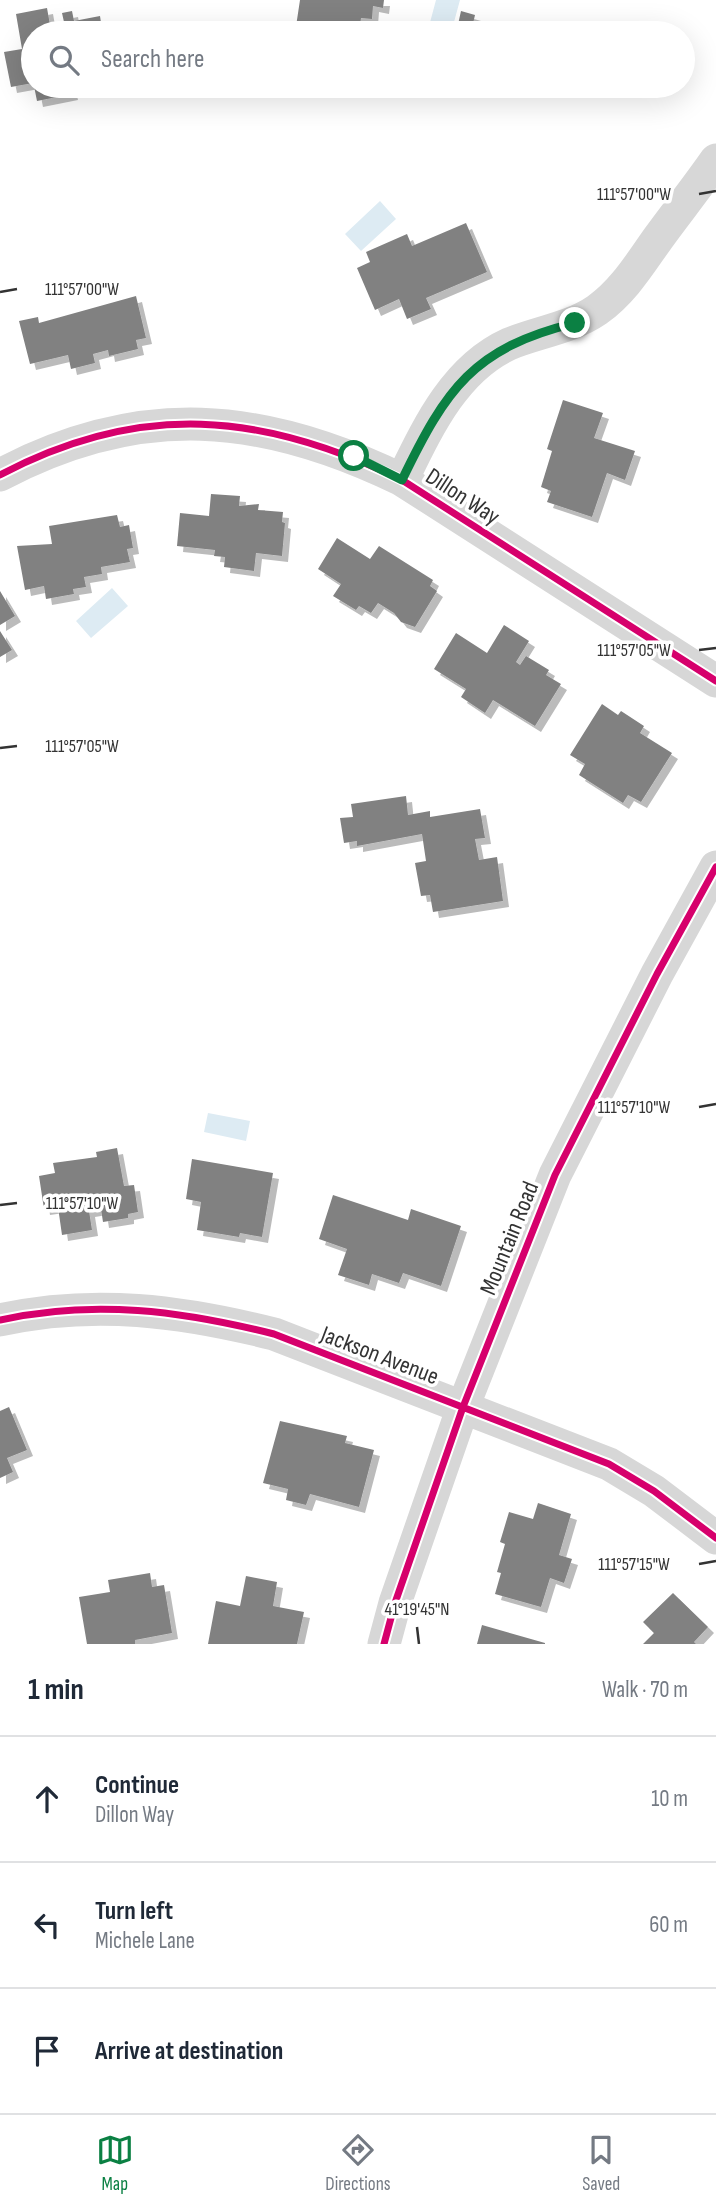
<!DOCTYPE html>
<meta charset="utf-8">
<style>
:root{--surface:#fff;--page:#f6f6f7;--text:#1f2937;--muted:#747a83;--line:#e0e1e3;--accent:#0b8043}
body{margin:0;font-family:"Sofia Sans Condensed",sans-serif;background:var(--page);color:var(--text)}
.stop{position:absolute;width:21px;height:21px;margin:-16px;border:5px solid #0b8043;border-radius:50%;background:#fff}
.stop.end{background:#0b8043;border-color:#fff;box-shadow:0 2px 7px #0008}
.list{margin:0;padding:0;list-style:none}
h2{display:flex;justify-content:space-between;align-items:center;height:91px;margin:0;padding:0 28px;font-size:30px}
h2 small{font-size:23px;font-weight:400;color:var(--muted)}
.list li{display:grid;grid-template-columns:46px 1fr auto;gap:21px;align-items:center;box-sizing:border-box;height:126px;padding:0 28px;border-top:2px solid var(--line)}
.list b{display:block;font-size:26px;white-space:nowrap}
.list p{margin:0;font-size:23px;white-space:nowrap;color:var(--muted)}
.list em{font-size:23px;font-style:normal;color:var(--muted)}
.icon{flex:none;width:38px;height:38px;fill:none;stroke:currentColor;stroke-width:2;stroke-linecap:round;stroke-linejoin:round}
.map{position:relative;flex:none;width:716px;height:1644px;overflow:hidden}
.search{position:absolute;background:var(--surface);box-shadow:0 7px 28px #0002;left:21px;right:21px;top:21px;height:77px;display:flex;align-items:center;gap:18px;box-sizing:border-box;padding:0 24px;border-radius:38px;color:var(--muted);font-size:26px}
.sheet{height:469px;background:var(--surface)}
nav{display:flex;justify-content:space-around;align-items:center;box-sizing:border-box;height:98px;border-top:2px solid var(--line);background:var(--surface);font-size:19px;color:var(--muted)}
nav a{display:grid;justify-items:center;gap:4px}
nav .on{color:var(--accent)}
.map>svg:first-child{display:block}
</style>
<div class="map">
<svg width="716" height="1644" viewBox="0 0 716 1644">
<defs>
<filter id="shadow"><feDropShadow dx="6" dy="6" stdDeviation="0" flood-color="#0004"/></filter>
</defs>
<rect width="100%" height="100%" fill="#fff"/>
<path fill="#ddebf3" d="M 436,0 L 460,0 L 451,33 L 428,30 Z
M 380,201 L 396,219 L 361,251 L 345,234 Z
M 112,588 L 128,606 L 91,638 L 76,621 Z
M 208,1113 L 250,1121 L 246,1141 L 204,1132 Z"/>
<path fill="#818181" filter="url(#shadow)" d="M 300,0 L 384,0 L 383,8 L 373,6 L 372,19 L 361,18 L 359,33 L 295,33 Z
M 47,8 L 50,25 L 64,22 L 62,13 L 72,11 L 74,21 L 100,16 L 102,29 L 111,27 L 112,33 L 33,33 L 33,83 L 11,87 L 4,52 L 22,49 L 16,14 Z
M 461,11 L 475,15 L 471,32 L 457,29 Z
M 34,86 L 70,86 L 72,94 L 37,101 Z
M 466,223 L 487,272 L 426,298 L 431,309 L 407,319 L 399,299 L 375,310 L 357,268 L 370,262 L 366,252 L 407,234 L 412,246 Z
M 136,296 L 146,338 L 136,340 L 138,349 L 109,356 L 108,350 L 93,354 L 95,363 L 71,369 L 68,355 L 30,364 L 19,321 L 38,317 L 39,323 Z
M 563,400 L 603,413 L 594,438 L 635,451 L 625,480 L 607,473 L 592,517 L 547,502 L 551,491 L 541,487 L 552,451 L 547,449 Z
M 211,494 L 240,496 L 239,506 L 259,504 L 258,510 L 283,512 L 282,522 L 285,523 L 282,556 L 256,553 L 254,571 L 224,567 L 225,557 L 214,556 L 215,550 L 177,546 L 180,513 L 209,516 Z
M 117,515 L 120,527 L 129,525 L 133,548 L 127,549 L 130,562 L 101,567 L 102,574 L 84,577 L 86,587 L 73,589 L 74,594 L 46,599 L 44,586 L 25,590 L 17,546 L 52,544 L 49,526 Z
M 337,538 L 370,559 L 379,546 L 433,580 L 430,586 L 437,591 L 415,627 L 401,622 L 394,613 L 378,603 L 371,613 L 359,606 L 356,610 L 333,596 L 341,584 L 318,569 Z
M 0,591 L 15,616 L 0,625 Z
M 504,625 L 529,641 L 516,662 L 520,665 L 526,656 L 549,670 L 546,675 L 561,684 L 535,726 L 493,700 L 485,713 L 461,697 L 466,689 L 434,669 L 456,633 L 487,653 Z
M 0,631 L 12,650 L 0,657 Z
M 602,704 L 618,715 L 621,711 L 644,726 L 640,733 L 672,753 L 641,802 L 628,795 L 623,803 L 579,775 L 585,764 L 570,755 Z
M 406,796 L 408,815 L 430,811 L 430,817 L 480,809 L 485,838 L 475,839 L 479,860 L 497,857 L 503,901 L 433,912 L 430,895 L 421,896 L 415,863 L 426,861 L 422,834 L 357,846 L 357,841 L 344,843 L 340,818 L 353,817 L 351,804 Z
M 117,1148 L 124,1186 L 134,1185 L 138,1212 L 128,1214 L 128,1218 L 103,1222 L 101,1209 L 89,1211 L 92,1230 L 62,1235 L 58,1207 L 44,1209 L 39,1176 L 55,1173 L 53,1163 L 97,1157 L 96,1152 Z
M 192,1159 L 273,1173 L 262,1237 L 240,1233 L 239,1237 L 197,1230 L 201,1202 L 186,1199 Z
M 333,1195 L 408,1220 L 411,1209 L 461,1226 L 441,1286 L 403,1273 L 399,1283 L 372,1274 L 369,1285 L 338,1275 L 347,1249 L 319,1239 Z
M 9,1407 L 27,1450 L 7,1458 L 13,1472 L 0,1478 L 0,1411 Z
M 280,1421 L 347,1436 L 345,1443 L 374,1450 L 359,1507 L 310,1494 L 306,1505 L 286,1500 L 288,1489 L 263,1483 Z
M 538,1503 L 571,1514 L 559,1555 L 572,1559 L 564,1583 L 550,1578 L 541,1607 L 495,1594 L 501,1573 L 497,1572 L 505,1544 L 500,1542 L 509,1512 L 533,1519 Z
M 150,1573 L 152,1587 L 164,1585 L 172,1633 L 135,1640 L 135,1644 L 87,1644 L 79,1597 L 110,1592 L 108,1580 Z
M 246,1576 L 277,1582 L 273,1606 L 304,1612 L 297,1644 L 208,1644 L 216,1601 L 240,1606 Z
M 673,1593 L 708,1627 L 694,1642 L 696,1644 L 643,1644 L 654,1633 L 643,1622 Z
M 482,1625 L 545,1643 L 545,1644 L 477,1644 Z"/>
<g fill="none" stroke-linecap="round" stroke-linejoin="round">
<path stroke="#d7d7d7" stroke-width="33" d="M 0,475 C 140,401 262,412 402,480 L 716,681
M 402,480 C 427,429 454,369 509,344 C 538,332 571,328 597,310 C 624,291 641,262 659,237 C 678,211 698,186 716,160
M 0,1320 C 94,1299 182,1311 274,1334 L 609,1464 L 654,1491 L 716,1538
M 384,1644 L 395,1603 L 463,1407 L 555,1175 L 657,974 L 716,867"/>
<defs>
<path id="cycleway" d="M 0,475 C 140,401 262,412 402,480 L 716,681
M 0,1320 C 94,1299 182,1311 274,1334 L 609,1464 L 654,1491 L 716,1538
M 384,1644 L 395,1603 L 463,1407 L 555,1175 L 657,974 L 716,867"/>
</defs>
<use href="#cycleway" stroke="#fff" stroke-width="11"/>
<use href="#cycleway" stroke="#d6006c" stroke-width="7"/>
</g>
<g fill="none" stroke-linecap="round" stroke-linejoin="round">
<path stroke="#0b8043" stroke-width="9" d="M 354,456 L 402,480 C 446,389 473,348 575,323"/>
</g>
<path fill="none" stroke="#333" stroke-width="2.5" d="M 699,194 L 716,191M 0,292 L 17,289M 699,650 L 716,648M 0,748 L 17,746M 699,1107 L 716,1104M 0,1205 L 17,1203M 699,1564 L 716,1561M 417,1627 L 419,1644"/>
<g text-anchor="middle" stroke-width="7" stroke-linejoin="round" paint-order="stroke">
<g font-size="24" fill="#333" stroke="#fff">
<text transform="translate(463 496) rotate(33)" y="8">Dillon Way</text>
<text transform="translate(509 1238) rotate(-68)" y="8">Mountain Road</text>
<text transform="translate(380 1355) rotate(21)" y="8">Jackson Avenue</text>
</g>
</g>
<g font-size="18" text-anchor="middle" fill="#333" stroke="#fff" stroke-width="7" stroke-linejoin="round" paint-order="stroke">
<text x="634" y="200">111°57'00"W</text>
<text x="82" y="295">111°57'00"W</text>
<text x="634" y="656">111°57'05"W</text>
<text x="82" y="752">111°57'05"W</text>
<text x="634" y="1113">111°57'10"W</text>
<text x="82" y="1209">111°57'10"W</text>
<text x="634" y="1570">111°57'15"W</text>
<text x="417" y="1615">41°19'45"N</text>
</g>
</svg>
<div class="stop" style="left:354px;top:456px"></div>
<div class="stop end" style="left:575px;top:323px"></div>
<div class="search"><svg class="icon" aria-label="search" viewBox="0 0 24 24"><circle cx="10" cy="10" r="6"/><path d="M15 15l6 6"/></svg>Search here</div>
</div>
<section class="sheet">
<h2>1 min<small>Walk · 70 m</small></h2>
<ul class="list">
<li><svg class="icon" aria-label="ahead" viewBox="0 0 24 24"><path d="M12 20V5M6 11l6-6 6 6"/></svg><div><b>Continue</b><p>Dillon Way</p></div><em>10 m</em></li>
<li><svg class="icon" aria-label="left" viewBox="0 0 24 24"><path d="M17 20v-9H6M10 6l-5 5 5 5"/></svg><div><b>Turn left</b><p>Michele Lane</p></div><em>60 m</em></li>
<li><svg class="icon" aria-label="arrive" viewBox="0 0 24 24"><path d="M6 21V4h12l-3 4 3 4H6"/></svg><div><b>Arrive at destination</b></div></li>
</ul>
</section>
<nav>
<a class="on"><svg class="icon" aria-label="map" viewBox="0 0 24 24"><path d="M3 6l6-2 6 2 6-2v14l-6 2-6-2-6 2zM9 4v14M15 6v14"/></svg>Map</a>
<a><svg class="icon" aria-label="directions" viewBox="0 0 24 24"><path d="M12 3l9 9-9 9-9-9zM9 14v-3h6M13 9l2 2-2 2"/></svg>Directions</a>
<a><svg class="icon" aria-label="saved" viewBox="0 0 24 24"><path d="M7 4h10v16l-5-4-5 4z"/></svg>Saved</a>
</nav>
